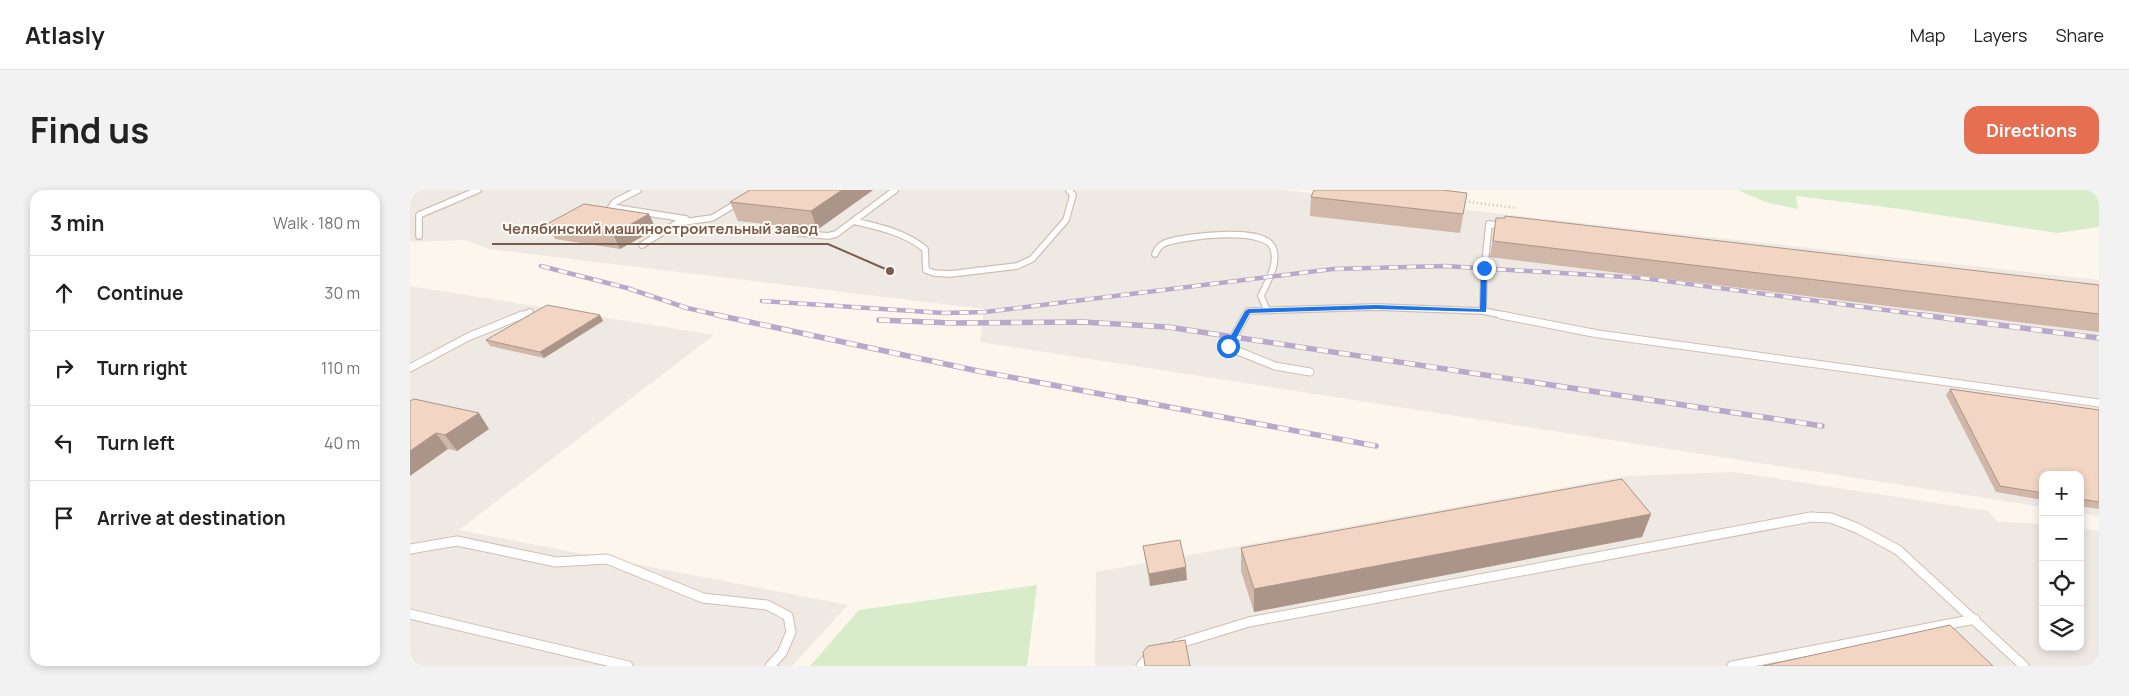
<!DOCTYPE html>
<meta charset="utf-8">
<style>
:root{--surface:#fff;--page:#f2f2f2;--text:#222;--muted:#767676;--line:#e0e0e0;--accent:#e76f51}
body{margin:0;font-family:Manrope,sans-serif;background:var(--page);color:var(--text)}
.controls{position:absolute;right:15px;bottom:15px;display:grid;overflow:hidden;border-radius:10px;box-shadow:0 2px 8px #0003}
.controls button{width:45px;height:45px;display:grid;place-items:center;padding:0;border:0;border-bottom:1px solid var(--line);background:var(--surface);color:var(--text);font:25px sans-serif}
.stop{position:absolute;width:15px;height:15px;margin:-11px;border:4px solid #1a73e8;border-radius:50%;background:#fff}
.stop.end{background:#1a73e8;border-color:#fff;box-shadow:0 1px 5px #0008}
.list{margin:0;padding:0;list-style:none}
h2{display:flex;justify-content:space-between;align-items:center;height:65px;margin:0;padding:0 20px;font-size:21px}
h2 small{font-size:16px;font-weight:400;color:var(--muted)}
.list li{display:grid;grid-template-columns:32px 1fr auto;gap:15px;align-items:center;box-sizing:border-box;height:75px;padding:0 20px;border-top:1px solid var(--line)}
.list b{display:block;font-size:19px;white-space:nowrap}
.list em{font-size:16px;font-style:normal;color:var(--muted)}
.icon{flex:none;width:28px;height:28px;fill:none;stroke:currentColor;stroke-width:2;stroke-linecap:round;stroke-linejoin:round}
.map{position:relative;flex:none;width:1689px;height:476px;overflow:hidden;border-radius:15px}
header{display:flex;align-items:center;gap:30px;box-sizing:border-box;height:70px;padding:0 25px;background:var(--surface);border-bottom:1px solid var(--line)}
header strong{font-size:24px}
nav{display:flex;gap:28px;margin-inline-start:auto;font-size:18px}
.intro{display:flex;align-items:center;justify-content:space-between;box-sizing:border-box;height:120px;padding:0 30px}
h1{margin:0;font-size:35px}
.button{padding:12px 22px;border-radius:15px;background:var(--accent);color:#fff;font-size:18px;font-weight:700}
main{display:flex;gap:30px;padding:0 30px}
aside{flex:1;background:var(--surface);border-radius:15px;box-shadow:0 2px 8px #0003}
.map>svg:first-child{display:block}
</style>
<header>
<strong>Atlasly</strong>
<nav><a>Map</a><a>Layers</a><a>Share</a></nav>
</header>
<div class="intro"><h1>Find us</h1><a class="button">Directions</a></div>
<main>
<aside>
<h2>3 min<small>Walk · 180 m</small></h2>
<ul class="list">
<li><svg class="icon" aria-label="ahead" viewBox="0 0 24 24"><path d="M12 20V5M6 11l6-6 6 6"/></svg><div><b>Continue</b></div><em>30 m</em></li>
<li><svg class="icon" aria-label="right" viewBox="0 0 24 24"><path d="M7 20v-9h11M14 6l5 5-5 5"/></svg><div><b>Turn right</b></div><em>110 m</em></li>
<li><svg class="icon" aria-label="left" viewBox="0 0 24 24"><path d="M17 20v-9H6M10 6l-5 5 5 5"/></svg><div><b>Turn left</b></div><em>40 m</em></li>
<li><svg class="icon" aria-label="arrive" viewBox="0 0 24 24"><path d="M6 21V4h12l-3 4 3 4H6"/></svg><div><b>Arrive at destination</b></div></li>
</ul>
</aside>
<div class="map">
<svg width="1689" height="476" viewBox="0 0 1689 476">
<rect width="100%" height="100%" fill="#fdf6ec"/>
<path fill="#efe9e4" d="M 0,0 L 873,0 L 1689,90 L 1689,326 L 1670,323 L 1670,285 L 1633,285 L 1633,317 L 570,152 L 574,119 L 79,59 L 54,50 L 0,52 Z
M 0,96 L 304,145 L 49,340 L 438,415 L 382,476 L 0,476 Z
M 1324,282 L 1578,321 L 1588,332 L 1633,334 L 1633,457 L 1670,457 L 1670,338 L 1689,341 L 1689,476 L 685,476 L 686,382 L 1216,286 Z"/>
<path fill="#d8ecc9" d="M 1328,0 L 1689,0 L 1689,37 L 1647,43 L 1483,18 L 1386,6 L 1388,19 L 1355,12 Z
M 627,395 L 617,476 L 400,476 L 449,420 Z"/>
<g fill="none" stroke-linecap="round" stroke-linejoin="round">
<defs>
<path id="lane-far2" d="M 228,0 L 205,12 L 201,17 L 276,29
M 443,31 C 469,37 494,42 515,59 L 516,80 L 524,83 L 540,84 L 607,76 L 622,69 L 656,30 L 663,5 L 659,0
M 389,43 L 418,46 L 426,44 L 485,0
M 9,46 L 9,25 L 68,0
M 232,55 L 267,33 L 302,28 L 329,12
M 745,64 C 747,59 750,55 755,53 C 774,46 855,36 863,58 C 869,74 857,92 851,106 L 857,120
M 1073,121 L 1074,82 L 1079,34 L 1094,36
M 109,126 L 120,122
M 835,126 L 838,121 L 966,117 L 1073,121 L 1098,126"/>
<path id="lane-far1" d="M 836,125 L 818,157 L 865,176 L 900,182
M 1091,125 L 1188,144 L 1689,213
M 0,178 L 58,147 L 112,125"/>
<path id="lane" d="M 0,359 L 47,351 L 146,372 L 197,369 L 293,408 L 357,415 L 378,426 L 381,442 L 372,463 L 360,476
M 0,424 L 218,476
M 767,454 L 839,432 L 1401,327 L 1421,328 L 1447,338 L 1488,360 L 1614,476
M 731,476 L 740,465
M 1322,476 L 1565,429"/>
</defs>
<use href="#lane-far2" stroke="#d1beb0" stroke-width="8"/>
<use href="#lane-far1" stroke="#d1beb0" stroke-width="9"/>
<use href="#lane" stroke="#d1beb0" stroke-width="11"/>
<path stroke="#d9b8a5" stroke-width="2.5" stroke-dasharray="1 3" stroke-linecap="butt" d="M 1051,11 L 1107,18"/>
<use href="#lane-far2" stroke="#fff" stroke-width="5.5"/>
<use href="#lane-far1" stroke="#fff" stroke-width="7"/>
<use href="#lane" stroke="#fff" stroke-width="9"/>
<defs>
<path id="rail-far1" d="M 131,76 L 217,98 L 277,118 L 312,126
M 352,111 L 533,123 L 575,122 L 923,79 L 1035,76 L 1233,88 L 1521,126"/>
<path id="rail" d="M 307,125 L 568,181 L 966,256
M 1512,125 L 1689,148
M 469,130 L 542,133 L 673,132 L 758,137 L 1412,236"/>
</defs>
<use href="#rail-far1" stroke="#b9a8c9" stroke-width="4.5"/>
<use href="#rail" stroke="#b9a8c9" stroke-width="5.5"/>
<use href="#rail-far1" stroke="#fffaf3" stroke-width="3" stroke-dasharray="9" stroke-linecap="butt"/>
<use href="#rail" stroke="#fffaf3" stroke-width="4" stroke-dasharray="11" stroke-linecap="butt"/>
</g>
<path fill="#d1b7a8" d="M 340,0 L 463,0 L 407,40 L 328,31 L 320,12 Z
M 1057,3 L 1050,43 L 900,26 L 901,7 Z
M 1086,28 L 1689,95 L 1689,142 L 1080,67 Z
M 137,34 L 246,39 L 210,59 L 145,49 Z
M 190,125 L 193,131 L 134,168 L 80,156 L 76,150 Z
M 1540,199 L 1689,220 L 1689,319 L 1670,316 L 1670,285 L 1633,285 L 1633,310 L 1586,302 L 1536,205 Z
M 0,211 L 79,239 L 47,261 L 38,259 Z
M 1241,324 L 1232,347 L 844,422 L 831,381 L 831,358 Z
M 733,356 L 777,390 L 740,396 L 735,368 Z"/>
<path fill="#aa9588" d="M 432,0 L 463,0 L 407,40 L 401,21 Z
M 239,24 L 246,39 L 210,59 L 203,44 Z
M 190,125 L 193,131 L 134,168 L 130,162 Z
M 69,223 L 79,239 L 47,261 L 35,245 Z
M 26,243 L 38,259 L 0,286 L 0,261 Z
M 1241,324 L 1232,347 L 844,422 L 844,399 Z
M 776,377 L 777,390 L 740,396 L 739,384 Z"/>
<path fill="#f3d5c3" stroke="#aa9588" d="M 340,0 L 432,0 L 401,21 L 320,12 Z
M 904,0 L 1032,0 L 1057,3 L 1053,24 L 901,7 Z
M 174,14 L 239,24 L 203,44 L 137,34 Z
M 1095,26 L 1689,95 L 1689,124 L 1083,51 L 1086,28 L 1095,28 Z
M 137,115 L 190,125 L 130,162 L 76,150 Z
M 1540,199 L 1689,220 L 1689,312 L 1670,309 L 1670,285 L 1633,285 L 1633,303 L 1590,296 Z
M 4,209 L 69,223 L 35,245 L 26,243 L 0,261 L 0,211 Z
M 1212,289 L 1241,324 L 844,399 L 831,358 Z
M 770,350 L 776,377 L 739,384 L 733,356 Z
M 1540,435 L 1583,476 L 1353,476 Z
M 775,450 L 780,476 L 735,476 L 733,462 L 738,456 Z"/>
<path fill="#1a73e8" d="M 1074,76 L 1077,78 L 1076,122 L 966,119 L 840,123 L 821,158 L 815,156 L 835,121 L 838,119 L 966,115 L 1070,119 L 1071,78 Z"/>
<path fill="none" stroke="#7a5c4d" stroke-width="2" d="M480 81L418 54H82"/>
<circle fill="#7a5c4d" stroke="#fffaf3" stroke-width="2" cx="480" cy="81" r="5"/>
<g font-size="15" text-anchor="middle" font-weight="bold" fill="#7a5c4d" stroke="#fffaf3" stroke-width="4" stroke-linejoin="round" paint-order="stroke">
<text x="250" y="44">Челябинский машиностроительный завод</text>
</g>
</svg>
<div class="controls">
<button>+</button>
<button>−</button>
<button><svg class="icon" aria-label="locate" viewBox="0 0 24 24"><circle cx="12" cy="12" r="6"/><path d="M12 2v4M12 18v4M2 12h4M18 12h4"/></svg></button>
<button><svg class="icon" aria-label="layers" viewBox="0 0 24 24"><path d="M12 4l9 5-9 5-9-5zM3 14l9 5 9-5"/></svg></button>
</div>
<div class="stop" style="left:818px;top:156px"></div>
<div class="stop end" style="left:1074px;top:78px"></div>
</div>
</main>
